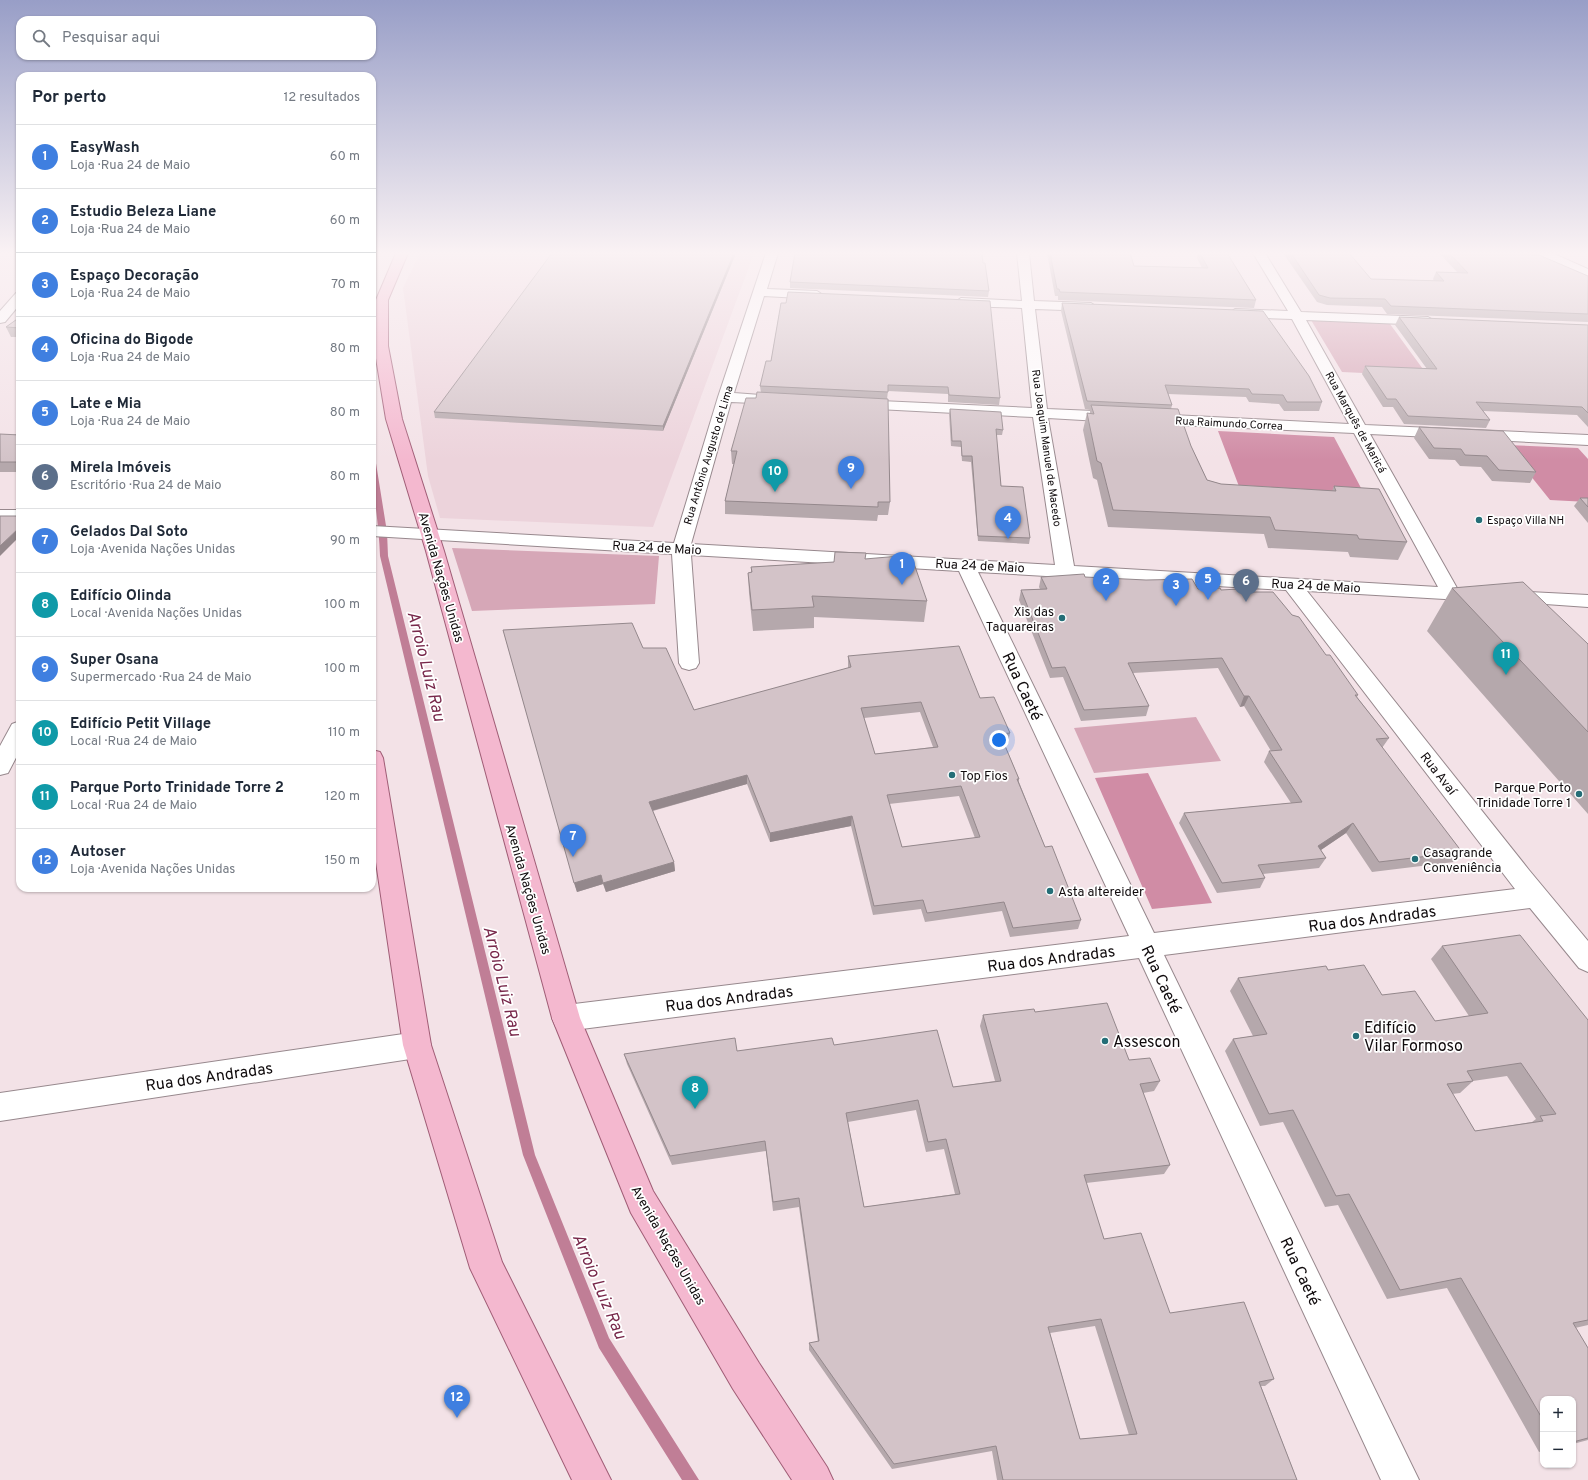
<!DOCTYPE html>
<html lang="pt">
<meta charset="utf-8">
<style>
:root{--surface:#fff;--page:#f2f2f3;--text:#1f2937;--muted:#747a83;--line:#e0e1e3;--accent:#111827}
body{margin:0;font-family:Overpass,sans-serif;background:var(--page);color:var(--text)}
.controls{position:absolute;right:12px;bottom:12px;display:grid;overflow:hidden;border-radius:8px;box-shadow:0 1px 3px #0004}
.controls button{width:36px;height:36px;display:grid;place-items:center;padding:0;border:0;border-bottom:1px solid var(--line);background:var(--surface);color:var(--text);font:20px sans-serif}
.you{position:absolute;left:999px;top:740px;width:14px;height:14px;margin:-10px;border:3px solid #fff;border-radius:50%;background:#1a73e8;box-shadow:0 0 0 6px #1a73e833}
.badge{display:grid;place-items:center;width:26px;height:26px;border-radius:50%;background:var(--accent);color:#fff;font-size:13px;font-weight:700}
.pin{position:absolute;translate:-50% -33px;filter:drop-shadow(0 1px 2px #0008)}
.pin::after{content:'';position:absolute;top:21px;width:14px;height:12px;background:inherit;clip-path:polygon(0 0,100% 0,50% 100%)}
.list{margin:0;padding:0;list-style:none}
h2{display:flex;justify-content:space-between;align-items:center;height:52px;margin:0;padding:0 16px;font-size:17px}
h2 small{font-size:13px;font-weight:400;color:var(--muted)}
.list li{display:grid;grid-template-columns:26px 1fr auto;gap:12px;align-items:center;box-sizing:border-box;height:64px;padding:0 16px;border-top:1px solid var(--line)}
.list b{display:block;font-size:15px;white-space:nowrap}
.list p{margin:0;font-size:13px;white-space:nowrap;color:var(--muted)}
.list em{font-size:13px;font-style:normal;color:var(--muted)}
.icon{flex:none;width:22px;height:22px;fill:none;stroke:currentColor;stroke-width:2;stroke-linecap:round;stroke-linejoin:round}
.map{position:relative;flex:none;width:1588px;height:1480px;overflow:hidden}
.search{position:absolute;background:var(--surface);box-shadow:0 1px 3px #0004;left:16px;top:16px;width:360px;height:44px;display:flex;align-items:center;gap:10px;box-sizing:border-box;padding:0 14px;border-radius:12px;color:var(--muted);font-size:15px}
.panel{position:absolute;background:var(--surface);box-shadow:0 1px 3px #0004;left:16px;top:72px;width:360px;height:820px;border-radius:12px}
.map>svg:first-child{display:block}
</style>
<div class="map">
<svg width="1588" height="1480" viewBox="0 0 1588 1480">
<rect width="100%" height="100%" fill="#f3e2e7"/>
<path fill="#ecd3db" d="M 420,253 L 754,253 L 653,527 L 440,518 L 428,476 L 403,288 Z"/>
<path fill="#d6a7b7" d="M 1311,320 L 1390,324 L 1428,376 L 1342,372 Z
M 452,548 L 659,556 L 655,604 L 472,611 Z
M 1196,717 L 1221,761 L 1094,773 L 1074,728 Z"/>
<path fill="#d08ca5" d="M 1218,431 L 1334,437 L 1369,503 L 1243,497 Z
M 1506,445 L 1578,448 L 1588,459 L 1588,502 L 1550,500 Z
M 1148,773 L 1212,903 L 1152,909 L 1095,778 Z"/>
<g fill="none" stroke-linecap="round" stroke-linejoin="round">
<path fill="#c07e96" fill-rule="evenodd" d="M 373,253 L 377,253 L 372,259 Z
M 372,455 L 375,457 L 387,532 L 388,556 L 535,1155 L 609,1338 L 699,1480 L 682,1480 L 599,1348 L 523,1155 L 380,556 C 379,522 372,489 372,455 Z"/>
<defs>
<path id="minor" d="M 766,253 L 778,253 L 767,289 L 817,291 L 823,295 L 817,299 L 764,296 L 734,393 L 776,396 L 781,397 L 783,400 L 781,403 L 776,404 L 731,402 L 691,544 L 1055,565 L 1033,417 L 858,408 L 853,407 L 851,404 L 853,401 L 858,400 L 1032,408 L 1022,308 L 961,306 L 955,302 L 961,298 L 1022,301 L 1017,253 L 1029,253 L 1034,301 L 1091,303 L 1097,307 L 1091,311 L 1035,309 L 1047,409 L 1117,412 L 1122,414 L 1125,417 L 1122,420 L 1117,422 L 1048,418 L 1074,566 L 1438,587 L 1354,433 L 1152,424 L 1147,422 L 1144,419 L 1147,416 L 1152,414 L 1349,424 L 1292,319 L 1235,317 L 1229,313 L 1235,309 L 1288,311 L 1253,253 L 1265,253 L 1301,312 L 1428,317 L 1435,321 L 1428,325 L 1306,320 L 1365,425 L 1588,435 L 1588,445 L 1370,434 L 1457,588 L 1486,591 L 1488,595 L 1486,599 L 1479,601 L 1307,591 L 1529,870 L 1588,941 L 1588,972 L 1579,968 L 1530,908 L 1164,955 L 1419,1480 L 1381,1480 L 1139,958 L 566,1031 L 556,1027 L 552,1018 L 556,1009 L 566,1005 L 1129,936 L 959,571 L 691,555 L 699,663 L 696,668 L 689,670 L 682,668 L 679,663 L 672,554 L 372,536 L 372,526 L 674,543 L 718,397 ZM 978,572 L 1286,590 L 1515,889 L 1154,933 Z
M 1536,253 L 1552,253 L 1588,269 L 1588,277 L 1538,255 Z
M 20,292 L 20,304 L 5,322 L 0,323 L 0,311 L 16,293 Z
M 0,510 L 20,510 L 20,520 L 0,520 Z
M 1511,591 L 1588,595 L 1588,607 L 1504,601 L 1502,597 L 1504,593 Z
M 20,721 L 20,750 L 8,773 L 0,775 L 0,746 L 12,724 Z
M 417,1032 L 427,1036 L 431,1045 L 427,1054 L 417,1058 L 0,1121 L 0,1093 Z"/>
<path id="major" d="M 396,253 L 408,253 L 388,300 L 388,346 L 402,419 L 444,551 L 580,1018 L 653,1191 L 759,1363 L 827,1467 L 833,1480 L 792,1480 L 733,1389 L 631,1213 L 552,1018 L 426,551 L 386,419 L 374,346 L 376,300 Z
M 372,750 L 380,752 L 383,758 L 431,1045 L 502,1262 L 611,1480 L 572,1480 L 470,1268 L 403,1045 L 372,835 Z"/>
</defs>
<use href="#minor" stroke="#97888d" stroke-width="2"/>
<use href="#major" stroke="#a05d76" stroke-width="2"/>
<use href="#minor" fill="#fff" fill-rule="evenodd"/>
<use href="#major" fill="#f4b8cf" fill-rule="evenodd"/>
</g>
<path fill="#b5a8ac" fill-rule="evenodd" d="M 736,253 L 663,431 L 435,418 L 434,412 Z
M 1047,253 L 1130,253 L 1134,266 L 1202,268 L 1197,258 L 1198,253 L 1227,253 L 1256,300 L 1254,308 L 1058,300 L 1058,296 L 1055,296 Z
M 1283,253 L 1349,253 L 1371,279 L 1434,281 L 1433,279 L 1436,272 L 1457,272 L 1439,253 L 1512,253 L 1513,254 L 1588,276 L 1588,322 L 1387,314 L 1382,307 L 1327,305 L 1317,302 Z
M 983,263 L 989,291 L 988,297 L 790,288 L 790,282 Z
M 781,303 L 1000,398 L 999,405 L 948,402 L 948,394 L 888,391 L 887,399 L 890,502 L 888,515 L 878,515 L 877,521 L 725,514 L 725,501 L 734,464 L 732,464 L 731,451 L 756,398 L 761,393 L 760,386 L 771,361 Z
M 1062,303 L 1322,402 L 1319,411 L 1284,411 L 1279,404 L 1249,402 L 1246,397 L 1168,394 L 1172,405 L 1171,409 L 1191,446 L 1207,480 L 1221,484 L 1332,491 L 1334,486 L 1407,542 L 1398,560 L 1350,557 L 1348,552 L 1268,548 L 1264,534 L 1108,527 L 1097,480 L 1093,478 L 1083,430 L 1087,413 L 1090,413 L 1090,410 L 1085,409 L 1061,311 Z
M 20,317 L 20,337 L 11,337 L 6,327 Z
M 1399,317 L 1588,325 L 1588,427 L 1577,415 L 1483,411 L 1490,420 L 1486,428 L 1404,424 L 1393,407 L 1383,407 L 1362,374 L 1365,366 L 1427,369 L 1395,325 Z
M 950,409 L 1003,430 L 1002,435 L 996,435 L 1001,486 L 1030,538 L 1029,544 L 978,541 L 971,462 L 962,461 L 961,447 L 951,446 L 949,414 Z
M 1419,427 L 1536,472 L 1530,483 L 1492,481 L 1481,467 L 1460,466 L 1455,460 L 1429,459 L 1414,438 Z
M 0,434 L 20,435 L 20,472 L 0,472 Z
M 1580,498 L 1588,498 L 1588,523 L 1574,506 Z
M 866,559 L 927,601 L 924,622 L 814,617 L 814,628 L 753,631 L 749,593 L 748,573 L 751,572 L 751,567 L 834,562 Z
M 1041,577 L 1085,577 L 1198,589 L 1221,590 L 1240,592 L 1326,655 L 1358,695 L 1357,697 L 1389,738 L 1382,748 L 1462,852 L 1454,862 L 1372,872 L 1346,833 L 1321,850 L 1326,858 L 1319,868 L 1263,874 L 1265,878 L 1260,888 L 1217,893 L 1179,823 L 1184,813 L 1291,803 L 1264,762 L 1269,751 L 1271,751 L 1244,706 L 1240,707 L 1218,668 L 1133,673 L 1149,706 L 1146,716 L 1081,721 L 1063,677 L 1050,678 L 1019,600 L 1021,590 L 1040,589 L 1039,587 Z
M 1452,588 L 1588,644 L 1588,814 L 1427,631 Z
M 503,630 L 643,648 L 694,710 L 848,668 L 848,656 L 980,698 L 1010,733 L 1008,743 L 1004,743 L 1019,779 L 1019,782 L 1045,847 L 1081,920 L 1078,929 L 1010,937 L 1002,911 L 925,922 L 921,909 L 873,915 L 851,826 L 770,842 L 747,784 L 653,811 L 674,862 L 675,871 L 606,892 L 603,884 L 577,892 ZM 920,712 L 933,747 L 875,754 L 864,718 ZM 959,796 L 975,838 L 902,847 L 889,804 Z
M 1442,946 L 1588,1020 L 1588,1325 L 1575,1328 L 1588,1348 L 1588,1440 L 1573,1444 L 1573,1399 L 1543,1399 L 1543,1451 L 1539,1452 L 1447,1288 L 1387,1299 L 1338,1205 L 1325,1207 L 1283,1122 L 1260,1126 L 1225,1051 L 1233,1039 L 1253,1036 L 1230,991 L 1238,978 L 1328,970 L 1382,995 L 1435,1021 L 1469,1016 L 1431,959 ZM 1507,1076 L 1536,1119 L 1532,1122 L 1475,1131 L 1452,1094 L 1460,1093 L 1473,1081 Z
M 1035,1012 L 1129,1060 L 1160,1081 L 1154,1091 L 1143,1093 L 1170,1165 L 1164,1174 L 1086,1183 L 1104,1239 L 1170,1313 L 1274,1379 L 1265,1386 L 1261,1386 L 1297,1480 L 997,1480 L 992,1451 L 892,1469 L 809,1350 L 809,1343 L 818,1342 L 799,1207 L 773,1211 L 766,1151 L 672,1165 L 627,1064 L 624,1054 L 737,1051 L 834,1045 L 953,1087 L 995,1081 L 980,1026 L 983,1015 ZM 916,1110 L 926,1152 L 944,1149 L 955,1194 L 864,1207 L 848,1122 ZM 1095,1326 L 1129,1435 L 1080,1439 L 1050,1333 Z"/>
<path fill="#94888c" d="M 734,253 L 736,253 L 663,431 L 663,426 Z
M 20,527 L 20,536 L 0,556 L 0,546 Z
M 1244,696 L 1249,696 L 1244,706 L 1240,707 Z
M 747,775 L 747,784 L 651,811 L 649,802 Z
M 852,816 L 851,826 L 770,842 L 770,833 Z
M 1353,823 L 1346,833 L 1312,856 L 1318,846 Z
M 674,862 L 675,871 L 606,892 L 603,883 Z
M 601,875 L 603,884 L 577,892 L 574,883 Z"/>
<path fill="#d3c3c8" stroke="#94888c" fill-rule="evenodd" d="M 552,253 L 734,253 L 663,426 L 434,412 Z
M 795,253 L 982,253 L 983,263 L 985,263 L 989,291 L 790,282 Z
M 1050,253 L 1130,253 L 1134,266 L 1208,268 L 1200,253 L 1227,253 L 1256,300 L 1060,292 L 1059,289 L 1057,289 Z
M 1291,253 L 1349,253 L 1371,279 L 1444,281 L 1436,272 L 1468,273 L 1449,253 L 1512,253 L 1513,254 L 1539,255 L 1588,276 L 1588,314 L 1391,306 L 1385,299 L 1330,298 L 1319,295 Z
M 788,292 L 990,301 L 1000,398 L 949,395 L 948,387 L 888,385 L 888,392 L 760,386 L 766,361 L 771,361 L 781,303 L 786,303 Z
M 1062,303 L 1263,311 L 1309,376 L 1322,402 L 1287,402 L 1283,395 L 1252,394 L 1249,389 L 1165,385 L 1172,405 L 1087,401 Z
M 20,317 L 20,328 L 6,327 Z
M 1399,317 L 1588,325 L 1588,413 L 1582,407 L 1476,402 L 1490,420 L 1408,416 L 1396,399 L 1387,399 L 1365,366 L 1437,369 Z
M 757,392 L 888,399 L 890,502 L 878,502 L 878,507 L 725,501 L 737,451 L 731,451 L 746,398 L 756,398 Z
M 1091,405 L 1178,409 L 1191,446 L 1207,480 L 1221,484 L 1336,491 L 1334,486 L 1379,489 L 1407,542 L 1359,539 L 1357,535 L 1275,530 L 1270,517 L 1113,510 L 1101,463 L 1097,461 L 1087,413 L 1094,414 Z
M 950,409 L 1001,412 L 1003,430 L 996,429 L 1001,486 L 1023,487 L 1030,538 L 978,536 L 972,456 L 962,456 L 961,441 L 952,441 Z
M 1419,427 L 1503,431 L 1536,472 L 1499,470 L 1487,456 L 1465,455 L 1461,449 L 1434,448 Z
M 0,434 L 20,435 L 20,462 L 0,462 Z
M 1580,498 L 1588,498 L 1588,507 Z
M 18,514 L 20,516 L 20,527 L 0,546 L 0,516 L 16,516 Z
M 835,552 L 866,553 L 865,559 L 911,555 L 927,601 L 812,596 L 814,607 L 752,610 L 748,573 L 752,572 L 751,567 L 834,562 Z
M 1084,574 L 1085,577 L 1146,580 L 1192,579 L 1198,589 L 1220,588 L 1221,590 L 1238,589 L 1240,592 L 1273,592 L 1292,615 L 1299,617 L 1326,655 L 1330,655 L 1358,695 L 1355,695 L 1389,738 L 1376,739 L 1462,852 L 1379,862 L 1353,823 L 1318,846 L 1326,858 L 1258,865 L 1265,878 L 1222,883 L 1184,813 L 1302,802 L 1269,751 L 1282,750 L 1249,696 L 1244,696 L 1222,658 L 1128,663 L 1149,706 L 1084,710 L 1065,667 L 1052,668 L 1021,590 L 1047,589 L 1041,577 Z
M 1523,582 L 1588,644 L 1588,732 L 1452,588 Z
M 632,623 L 643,648 L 666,648 L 694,710 L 851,667 L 848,656 L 959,646 L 980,698 L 994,697 L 1010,733 L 1000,734 L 1019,779 L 1017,779 L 1045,847 L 1052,846 L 1081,920 L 1013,928 L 1004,902 L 927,913 L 923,900 L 874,906 L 852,816 L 770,833 L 747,775 L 649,802 L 674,862 L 603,883 L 601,875 L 574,883 L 503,630 ZM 921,702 L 938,747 L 875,754 L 861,708 ZM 961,786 L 980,837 L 902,847 L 887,795 Z
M 1520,935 L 1588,1020 L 1588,1320 L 1573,1323 L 1588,1348 L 1588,1438 L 1573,1442 L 1573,1399 L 1543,1399 L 1543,1420 L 1461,1278 L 1400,1290 L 1349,1194 L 1336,1196 L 1293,1110 L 1269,1114 L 1233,1039 L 1267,1034 L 1238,978 L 1326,966 L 1328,970 L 1364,965 L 1382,995 L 1415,991 L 1435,1021 L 1488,1013 L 1442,946 ZM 1521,1063 L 1556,1114 L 1540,1116 L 1543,1121 L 1475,1131 L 1447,1084 L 1473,1081 L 1467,1071 Z
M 1107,1003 L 1129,1060 L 1150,1058 L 1160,1081 L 1140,1084 L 1170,1165 L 1084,1175 L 1104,1239 L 1141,1233 L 1170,1313 L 1244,1302 L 1274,1379 L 1259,1382 L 1297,1480 L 1003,1480 L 996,1446 L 894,1464 L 809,1343 L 819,1341 L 799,1198 L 773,1202 L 765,1141 L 670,1156 L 624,1054 L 735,1038 L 737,1051 L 832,1038 L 834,1045 L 937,1030 L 953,1087 L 1001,1081 L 983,1015 L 1034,1009 L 1035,1012 ZM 918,1100 L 928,1142 L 946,1139 L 960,1194 L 864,1207 L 846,1113 ZM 1101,1319 L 1137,1434 L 1080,1439 L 1048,1327 Z"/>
<linearGradient id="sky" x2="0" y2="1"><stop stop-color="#989ec7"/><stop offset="0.55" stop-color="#faf2f4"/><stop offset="1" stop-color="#faf2f4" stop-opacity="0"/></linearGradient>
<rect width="1588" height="460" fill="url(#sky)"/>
<g fill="#246e77" stroke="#fff" stroke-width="1.5">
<circle cx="1479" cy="520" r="4"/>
<circle cx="1062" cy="618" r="4"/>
<circle cx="952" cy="775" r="4"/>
<circle cx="1579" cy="794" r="4"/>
<circle cx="1415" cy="859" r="4"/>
<circle cx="1050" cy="891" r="4"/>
<circle cx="1356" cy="1036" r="4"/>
<circle cx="1105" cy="1041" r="4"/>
</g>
<g text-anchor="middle" stroke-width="3.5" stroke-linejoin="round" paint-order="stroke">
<g font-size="11" fill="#100b0d" stroke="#fff">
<text transform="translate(1356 422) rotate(61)" y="4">Rua Marquês de Maricá</text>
<text transform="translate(1229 423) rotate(3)" y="4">Rua Raimundo Correa</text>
<text transform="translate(1047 448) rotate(82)" y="4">Rua Joaquim Manuel de Macedo</text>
<text transform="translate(708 455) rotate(-73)" y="4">Rua Antônio Augusto de Lima</text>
</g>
<g font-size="11" fill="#100b0d" stroke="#fff" text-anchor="start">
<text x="1487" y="524">Espaço Villa NH</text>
</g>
<g font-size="13" fill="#100b0d" stroke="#fff">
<text transform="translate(657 547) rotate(3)" y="5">Rua 24 de Maio</text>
<text transform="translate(980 565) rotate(3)" y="5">Rua 24 de Maio</text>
<text transform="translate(442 577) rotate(74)" y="5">Avenida Nações Unidas</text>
<text transform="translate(1316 585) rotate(3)" y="5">Rua 24 de Maio</text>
<text transform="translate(1439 773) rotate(52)" y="5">Rua Avaí</text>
<text transform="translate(529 889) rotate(74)" y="5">Avenida Nações Unidas</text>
<text transform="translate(669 1245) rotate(60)" y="5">Avenida Nações Unidas</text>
</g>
<g font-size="13" fill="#100b0d" stroke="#fff" text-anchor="start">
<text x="1054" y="616" text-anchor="end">Xis das<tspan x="1054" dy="15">Taquareiras</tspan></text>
<text x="960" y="780">Top Fios</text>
<text x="1571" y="792" text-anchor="end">Parque Porto<tspan x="1571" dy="15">Trinidade Torre 1</tspan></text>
<text x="1423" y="857">Casagrande<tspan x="1423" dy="15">Conveniência</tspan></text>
<text x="1058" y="896">Asta altereider</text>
</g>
<g font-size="16" fill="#100b0d" stroke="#fff">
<text transform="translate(1023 686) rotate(65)" y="6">Rua Caeté</text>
<text transform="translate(1372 918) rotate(-7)" y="6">Rua dos Andradas</text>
<text transform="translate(1051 958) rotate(-7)" y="6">Rua dos Andradas</text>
<text transform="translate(1162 979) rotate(65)" y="6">Rua Caeté</text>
<text transform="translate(729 998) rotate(-7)" y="6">Rua dos Andradas</text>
<text transform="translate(209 1076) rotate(-8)" y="6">Rua dos Andradas</text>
<text transform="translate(1301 1271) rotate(65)" y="6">Rua Caeté</text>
</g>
<g font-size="16" fill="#100b0d" stroke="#fff" text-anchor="start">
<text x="1364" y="1033">Edifício<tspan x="1364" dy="18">Vilar Formoso</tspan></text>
<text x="1113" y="1047">Assescon</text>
</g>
<g font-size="17" font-style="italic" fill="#78284b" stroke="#fff">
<text transform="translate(427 666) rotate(76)" y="6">Arroio Luiz Rau</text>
<text transform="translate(503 981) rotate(76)" y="6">Arroio Luiz Rau</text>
<text transform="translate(600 1286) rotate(67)" y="6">Arroio Luiz Rau</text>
</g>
</g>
</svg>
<div class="controls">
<button>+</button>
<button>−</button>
</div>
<div class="you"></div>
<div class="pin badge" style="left:902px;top:585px;background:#3f7fe0">1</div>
<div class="pin badge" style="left:1106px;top:601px;background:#3f7fe0">2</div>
<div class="pin badge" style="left:1176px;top:606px;background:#3f7fe0">3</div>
<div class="pin badge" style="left:1008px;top:539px;background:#3f7fe0">4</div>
<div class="pin badge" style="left:1208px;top:600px;background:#3f7fe0">5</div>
<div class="pin badge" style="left:1246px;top:602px;background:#5c6f8a">6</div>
<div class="pin badge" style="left:573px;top:857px;background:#3f7fe0">7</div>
<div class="pin badge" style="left:695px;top:1109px;background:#0f9aa8">8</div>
<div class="pin badge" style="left:851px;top:489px;background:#3f7fe0">9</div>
<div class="pin badge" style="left:775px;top:492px;background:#0f9aa8">10</div>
<div class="pin badge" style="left:1506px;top:675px;background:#0f9aa8">11</div>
<div class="pin badge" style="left:457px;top:1418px;background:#3f7fe0">12</div>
<div class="search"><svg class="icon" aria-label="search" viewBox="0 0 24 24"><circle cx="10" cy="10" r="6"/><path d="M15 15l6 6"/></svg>Pesquisar aqui</div>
<section class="panel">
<h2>Por perto<small>12 resultados</small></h2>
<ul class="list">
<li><span class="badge" style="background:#3f7fe0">1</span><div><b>EasyWash</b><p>Loja · Rua 24 de Maio</p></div><em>60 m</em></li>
<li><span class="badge" style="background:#3f7fe0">2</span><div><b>Estudio Beleza Liane</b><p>Loja · Rua 24 de Maio</p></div><em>60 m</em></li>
<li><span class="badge" style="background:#3f7fe0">3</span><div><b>Espaço Decoração</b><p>Loja · Rua 24 de Maio</p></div><em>70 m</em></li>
<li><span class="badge" style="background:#3f7fe0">4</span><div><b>Oficina do Bigode</b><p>Loja · Rua 24 de Maio</p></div><em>80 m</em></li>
<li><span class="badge" style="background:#3f7fe0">5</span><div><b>Late e Mia</b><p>Loja · Rua 24 de Maio</p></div><em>80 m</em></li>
<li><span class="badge" style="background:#5c6f8a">6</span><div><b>Mirela Imóveis</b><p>Escritório · Rua 24 de Maio</p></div><em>80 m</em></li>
<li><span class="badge" style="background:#3f7fe0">7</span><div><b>Gelados Dal Soto</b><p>Loja · Avenida Nações Unidas</p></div><em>90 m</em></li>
<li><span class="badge" style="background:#0f9aa8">8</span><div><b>Edifício Olinda</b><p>Local · Avenida Nações Unidas</p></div><em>100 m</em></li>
<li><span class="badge" style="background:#3f7fe0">9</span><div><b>Super Osana</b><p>Supermercado · Rua 24 de Maio</p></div><em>100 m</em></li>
<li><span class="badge" style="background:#0f9aa8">10</span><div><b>Edifício Petit Village</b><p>Local · Rua 24 de Maio</p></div><em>110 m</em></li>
<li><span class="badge" style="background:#0f9aa8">11</span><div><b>Parque Porto Trinidade Torre 2</b><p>Local · Rua 24 de Maio</p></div><em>120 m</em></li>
<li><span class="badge" style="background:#3f7fe0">12</span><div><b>Autoser</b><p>Loja · Avenida Nações Unidas</p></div><em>150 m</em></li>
</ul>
</section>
</div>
